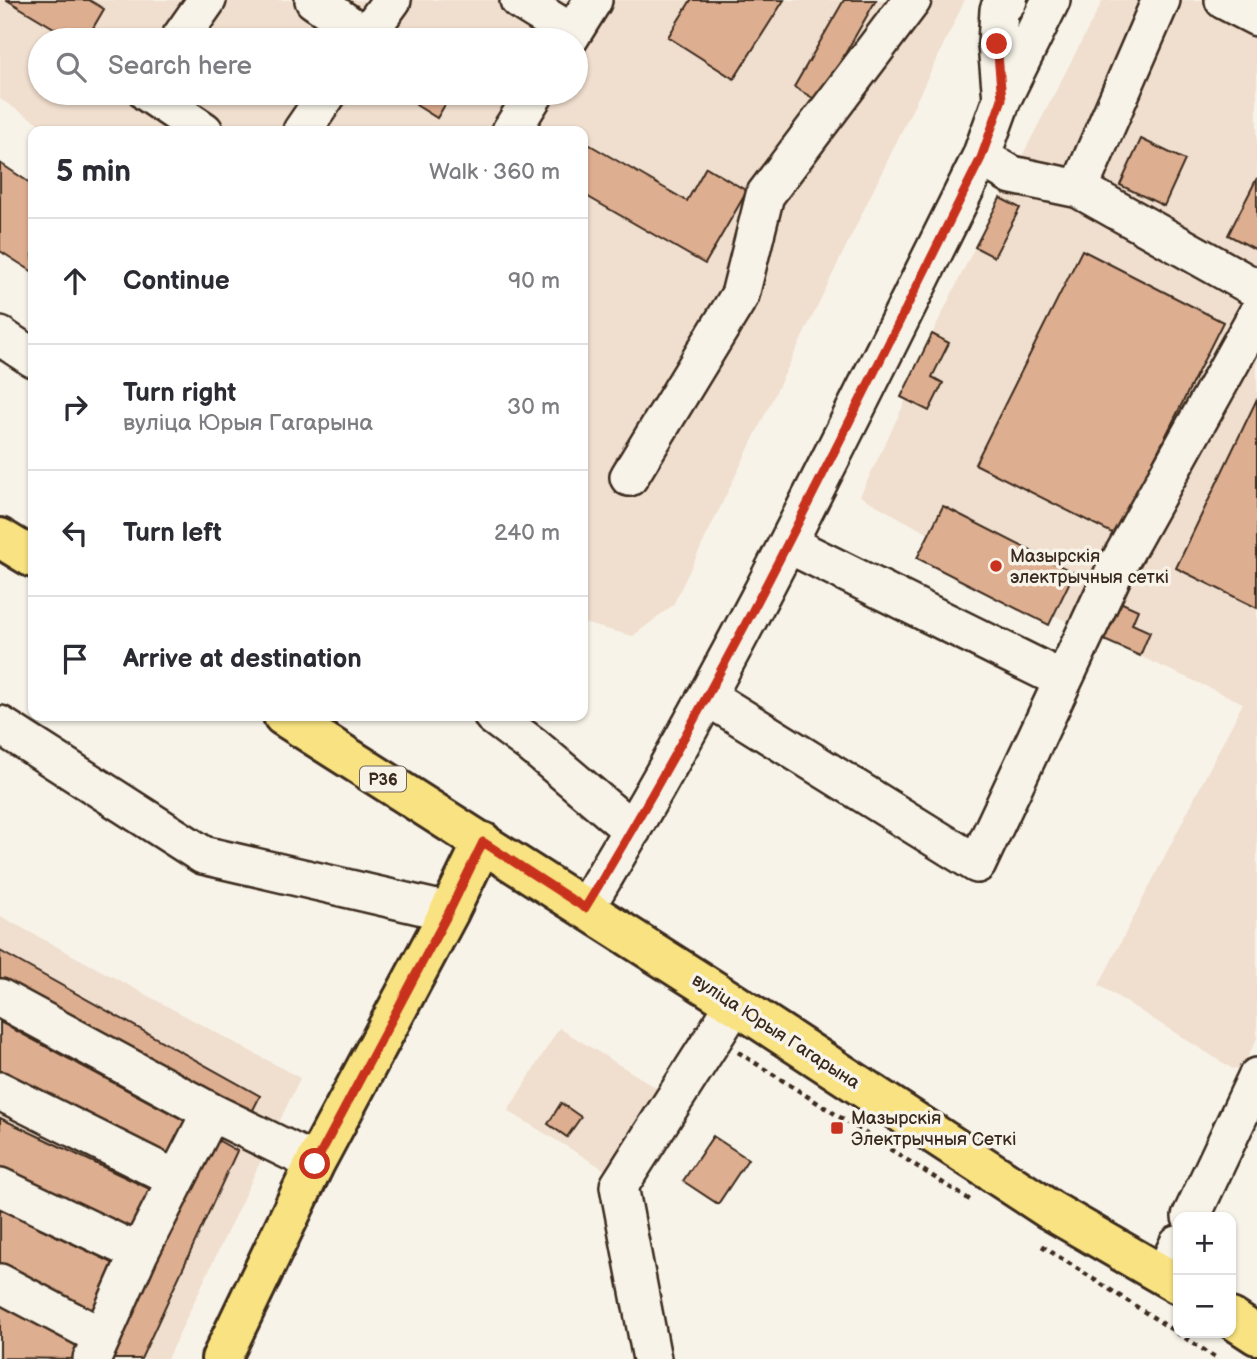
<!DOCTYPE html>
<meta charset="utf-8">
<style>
:root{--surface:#fff;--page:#f7f7f7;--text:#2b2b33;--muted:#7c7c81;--line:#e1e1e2}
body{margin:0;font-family:"Balsamiq Sans",sans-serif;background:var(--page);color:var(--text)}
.controls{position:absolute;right:21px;bottom:21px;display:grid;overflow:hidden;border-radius:14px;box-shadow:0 2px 5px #0004}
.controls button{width:63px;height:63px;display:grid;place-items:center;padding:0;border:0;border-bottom:2px solid var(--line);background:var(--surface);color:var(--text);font:35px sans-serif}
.stop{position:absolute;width:21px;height:21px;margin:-16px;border:5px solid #c8321e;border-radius:50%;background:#fff}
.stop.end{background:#c8321e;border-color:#fff;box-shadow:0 2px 7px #0008}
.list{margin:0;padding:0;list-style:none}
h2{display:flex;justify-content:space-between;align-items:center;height:91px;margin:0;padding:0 28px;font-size:30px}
h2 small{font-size:23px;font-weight:400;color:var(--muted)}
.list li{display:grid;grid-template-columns:46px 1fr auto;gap:21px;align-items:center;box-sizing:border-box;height:126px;padding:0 28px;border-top:2px solid var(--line)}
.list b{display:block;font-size:26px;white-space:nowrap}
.list p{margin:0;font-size:23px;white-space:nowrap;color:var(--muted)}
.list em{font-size:23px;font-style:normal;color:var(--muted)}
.icon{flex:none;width:38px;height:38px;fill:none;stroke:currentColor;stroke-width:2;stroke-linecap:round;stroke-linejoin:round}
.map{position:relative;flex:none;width:1257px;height:1359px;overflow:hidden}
.search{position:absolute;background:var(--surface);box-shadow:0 2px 5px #0004;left:28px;top:28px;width:560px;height:77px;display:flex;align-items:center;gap:18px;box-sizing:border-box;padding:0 24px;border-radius:38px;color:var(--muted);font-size:26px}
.panel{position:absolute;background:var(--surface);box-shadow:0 2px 5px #0004;left:28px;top:126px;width:560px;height:595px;border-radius:14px}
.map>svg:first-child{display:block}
</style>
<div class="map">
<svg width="1257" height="1359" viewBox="0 0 1257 1359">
<rect width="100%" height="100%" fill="#f7f3e8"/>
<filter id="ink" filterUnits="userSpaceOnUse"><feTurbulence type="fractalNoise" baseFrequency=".0143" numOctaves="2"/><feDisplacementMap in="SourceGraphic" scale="14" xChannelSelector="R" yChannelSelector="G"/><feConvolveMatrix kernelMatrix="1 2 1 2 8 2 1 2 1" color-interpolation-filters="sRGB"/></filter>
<g filter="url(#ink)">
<path fill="#f0dece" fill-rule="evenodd" d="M 0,0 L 965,0 L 673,605 L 633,636 L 583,623 L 583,131 L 51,131 L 0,99 ZM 40,40 L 576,40 L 576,93 L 40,93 Z
M 1103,0 L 1257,0 L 1257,1038 L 1243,1066 L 1233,1069 L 1099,985 L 1243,703 L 1095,636 L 1054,615 L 1049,625 L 917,558 L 929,534 L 860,496 L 906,400 L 901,397 L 975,247 Z
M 0,916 L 300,1078 L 167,1359 L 0,1359 Z
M 559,1028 L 657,1088 L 607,1171 L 508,1111 Z"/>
<path fill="#deae90" stroke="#3b2a1e" stroke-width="2" d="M 7,0 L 89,0 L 104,9 L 86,40 L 74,40 Z
M 691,0 L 784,0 L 734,79 L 668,37 Z
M 844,0 L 876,0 L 818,101 L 794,87 Z
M 423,93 L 452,93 L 437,118 L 416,105 Z
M 1141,139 L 1185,160 L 1164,206 L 1120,185 Z
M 583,141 L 687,201 L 706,167 L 747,191 L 705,264 L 583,194 Z
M 0,163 L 33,185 L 33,272 L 0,251 Z
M 1257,178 L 1257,250 L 1228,235 Z
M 1000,198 L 1020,208 L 994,257 L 975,247 Z
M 1082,250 L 1223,322 L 1116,535 L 975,464 Z
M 932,334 L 949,343 L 932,377 L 943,383 L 929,411 L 901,397 Z
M 1257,399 L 1257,608 L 1176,568 Z
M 943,506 L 1074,573 L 1049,625 L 917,558 Z
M 1111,598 L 1138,610 L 1132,624 L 1150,632 L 1140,656 L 1095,636 Z
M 0,951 L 260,1096 L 247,1122 L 0,978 Z
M 0,1022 L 189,1123 L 166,1169 L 0,1082 Z
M 561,1103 L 581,1117 L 567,1137 L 548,1124 Z
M 0,1118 L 154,1191 L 132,1240 L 0,1176 Z
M 713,1136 L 748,1159 L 718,1204 L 683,1181 Z
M 214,1138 L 237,1151 L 141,1359 L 111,1359 Z
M 0,1209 L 113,1263 L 92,1313 L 0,1268 Z
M 0,1297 L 83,1338 L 72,1359 L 0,1358 Z"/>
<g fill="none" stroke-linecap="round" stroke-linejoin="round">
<defs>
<path id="minor" d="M 314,0 L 365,36
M 519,0 L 572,33
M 1161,0 L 1079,189 L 1257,289
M 1224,0 L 1257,17
M 179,40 L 207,0
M 363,40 L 392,0
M 568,40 L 593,0
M 148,93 L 204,131
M 1002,99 L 997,44 L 999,10 L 1008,0
M 302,131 L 328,93
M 511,131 L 535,93
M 981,157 L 1012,175 L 1079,189
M 0,336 L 33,358
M 629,477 L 740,295 L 765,195 L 912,0
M 788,544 L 1063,680
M 708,697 L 977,864 L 1115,570 L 1257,315
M 493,716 L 532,745 L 632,830
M 0,725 L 203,855 L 449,912
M 585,908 C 733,666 854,411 981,157 L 1002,99 L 1051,0
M 0,998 L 211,1112 L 315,1163
M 0,1091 L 176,1179
M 0,1187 L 139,1253
M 1191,1217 L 1257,1077
M 1164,1275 L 1178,1245
M 0,1283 L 102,1337
M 92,1359 L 139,1253 L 211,1112
M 652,1359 L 619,1186 L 735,1004"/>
<path id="major" d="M 0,538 L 33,558
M 283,716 L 735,1004 L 1050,1210 L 1178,1284
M 1231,1318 L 1257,1335
M 221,1359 L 315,1163 L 449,912 L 483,842"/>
</defs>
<use href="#minor" stroke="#3b2a1e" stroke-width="42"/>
<use href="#major" stroke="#3b2a1e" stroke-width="44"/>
<path stroke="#3b2a1e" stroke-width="4.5" stroke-dasharray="5 5" stroke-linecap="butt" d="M 738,1052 L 973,1202
M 1042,1246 L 1218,1359"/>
<use href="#minor" stroke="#f7f3e8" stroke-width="37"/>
<use href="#major" stroke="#f8e281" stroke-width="38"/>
</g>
</g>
<g fill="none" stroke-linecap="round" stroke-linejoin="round" filter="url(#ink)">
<path stroke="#c8321e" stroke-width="9" d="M 315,1164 L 449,912 L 483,842 L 585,908 C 733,666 854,411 981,158 L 1002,99 L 997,44"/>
</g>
<g fill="#c8321e" stroke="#f7f3e8" stroke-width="2.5">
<circle cx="996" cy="566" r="7"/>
<rect x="830" y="1121" width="14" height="14" rx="3.5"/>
</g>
<g text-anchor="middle" stroke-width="7" stroke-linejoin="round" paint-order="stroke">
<rect fill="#f7f3e8" stroke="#73665b" stroke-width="2" x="360" y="766.5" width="46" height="25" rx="5"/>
<g font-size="16" font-weight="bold" fill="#3b2a1e">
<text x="383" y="785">Р36</text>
</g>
<g font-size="18" fill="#3b2a1e" stroke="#f7f3e8" text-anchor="start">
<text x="1010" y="562">Мазырскія<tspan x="1010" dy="21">электрычныя сеткі</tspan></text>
<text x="851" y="1124">Мазырскія<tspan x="851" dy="21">Электрычныя Сеткі</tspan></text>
</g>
<g font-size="18" fill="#3b2a1e" stroke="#f7f3e8">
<text transform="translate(776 1031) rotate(33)" y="6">вуліца Юрыя Гагарына</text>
</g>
</g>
</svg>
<div class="controls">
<button>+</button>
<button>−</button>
</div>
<div class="stop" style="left:315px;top:1164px"></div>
<div class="stop end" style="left:997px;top:44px"></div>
<div class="search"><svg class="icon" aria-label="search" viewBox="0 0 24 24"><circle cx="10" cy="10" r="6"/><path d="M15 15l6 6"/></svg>Search here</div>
<section class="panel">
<h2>5 min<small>Walk · 360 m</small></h2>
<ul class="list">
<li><svg class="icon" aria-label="ahead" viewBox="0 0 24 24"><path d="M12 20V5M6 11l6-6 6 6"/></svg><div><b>Continue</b></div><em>90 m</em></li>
<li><svg class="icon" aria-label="right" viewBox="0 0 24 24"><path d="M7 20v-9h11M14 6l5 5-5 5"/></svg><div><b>Turn right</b><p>вуліца Юрыя Гагарына</p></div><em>30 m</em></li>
<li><svg class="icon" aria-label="left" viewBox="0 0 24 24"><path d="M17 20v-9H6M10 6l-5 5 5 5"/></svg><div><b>Turn left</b></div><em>240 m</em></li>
<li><svg class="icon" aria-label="arrive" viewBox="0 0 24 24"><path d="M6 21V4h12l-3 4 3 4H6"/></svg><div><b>Arrive at destination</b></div></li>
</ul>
</section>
</div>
